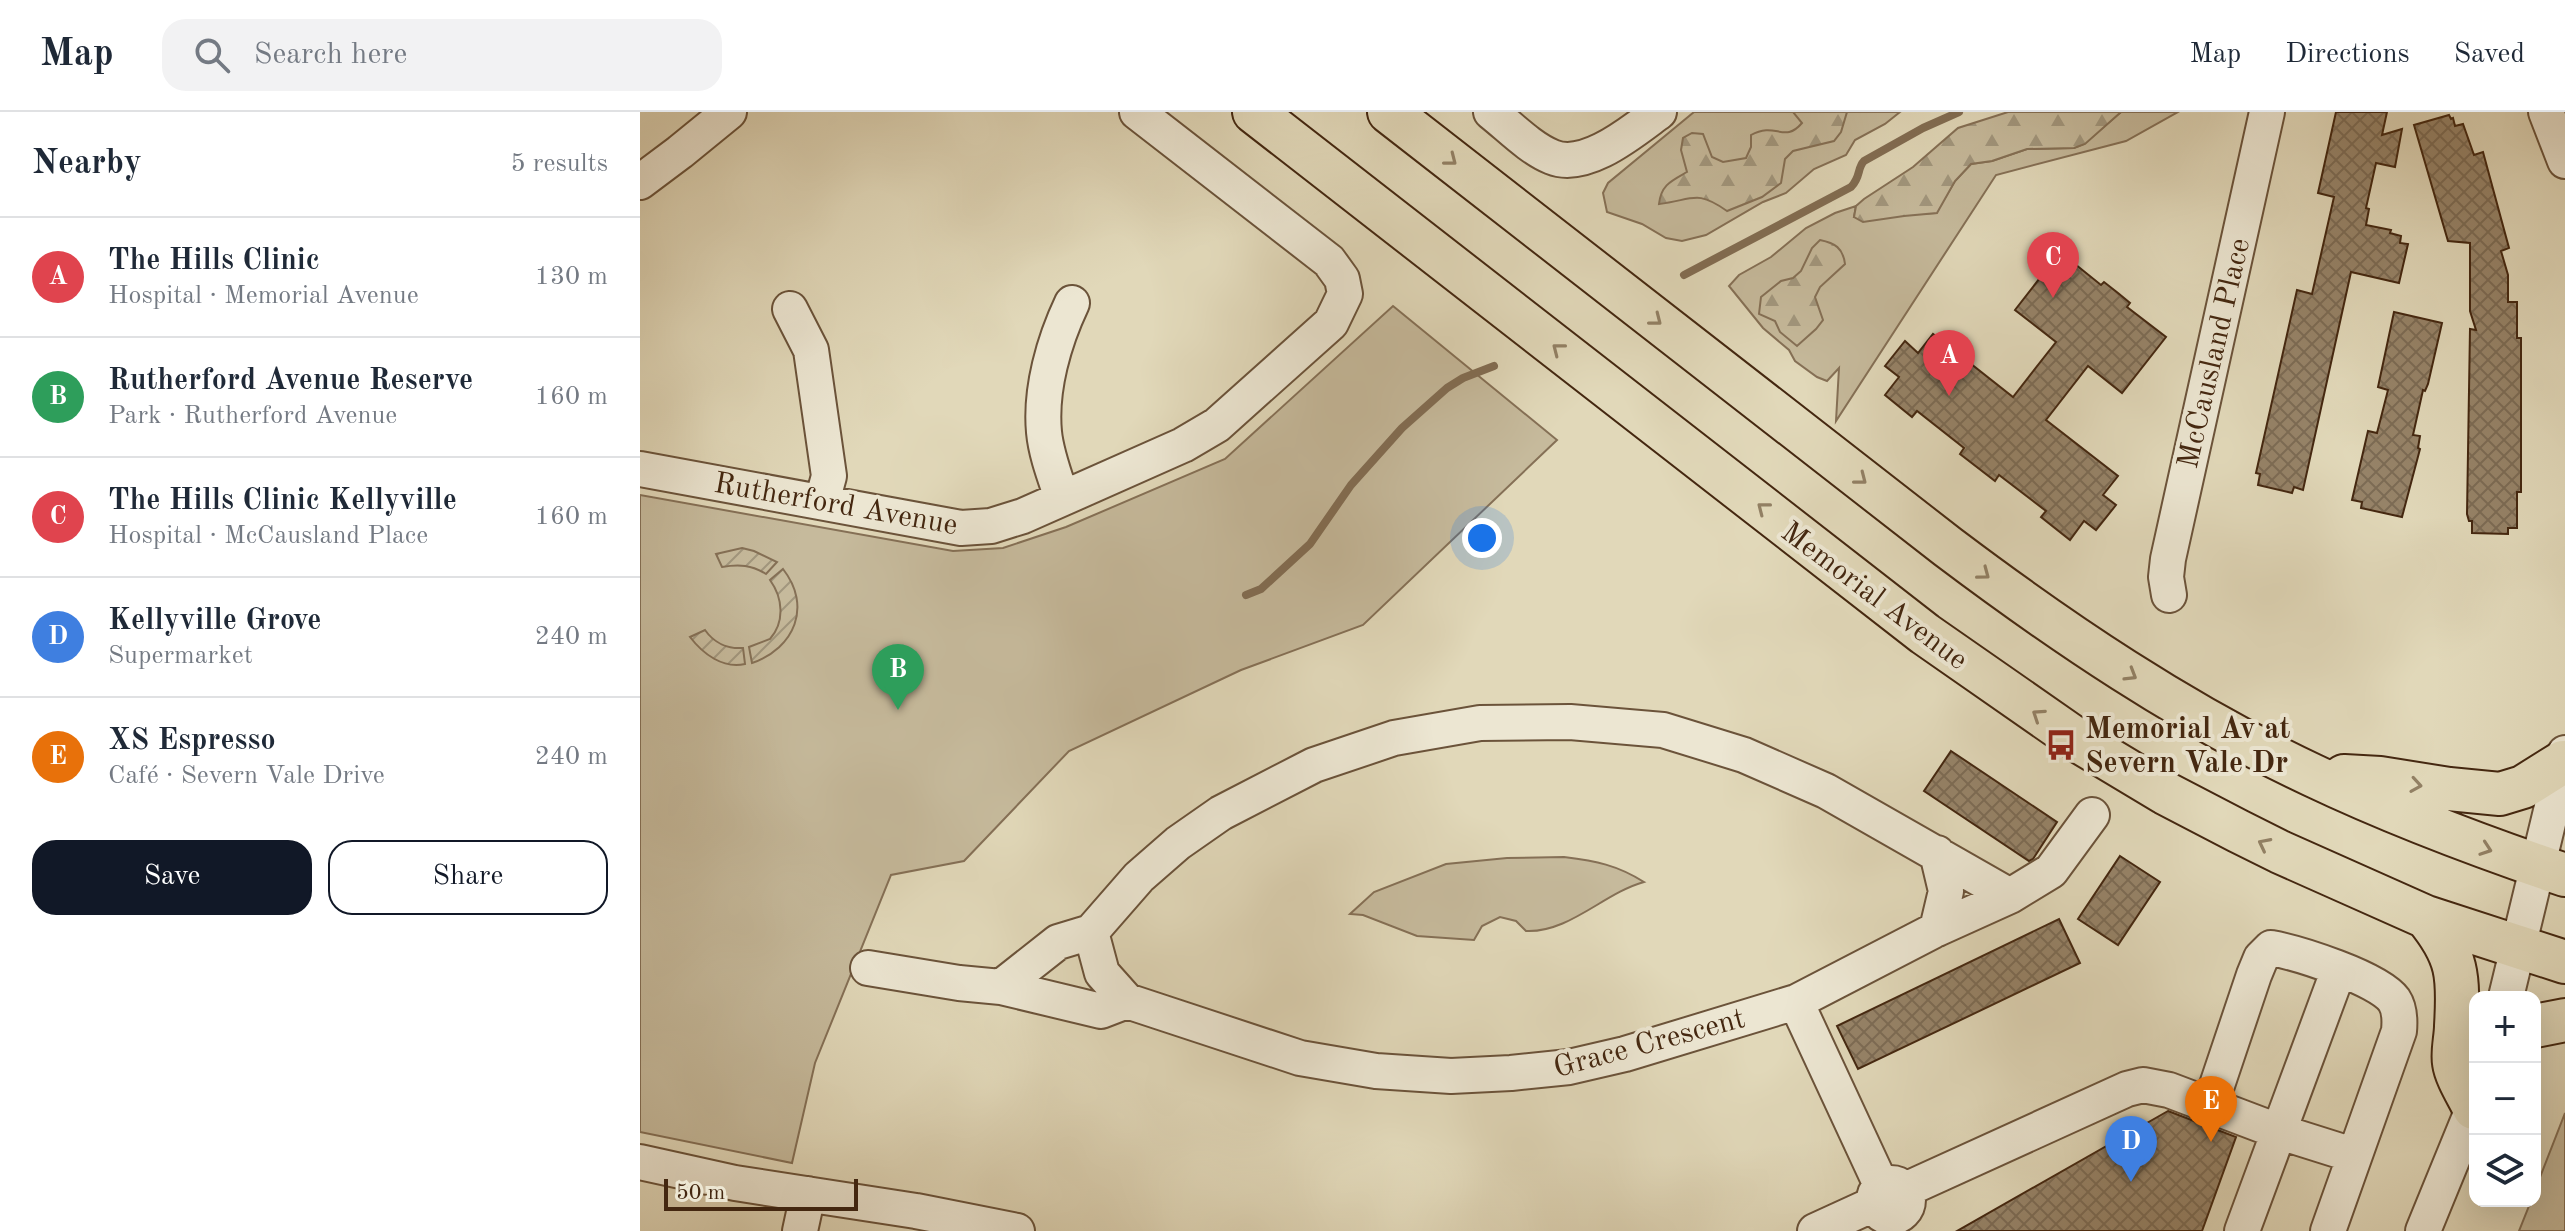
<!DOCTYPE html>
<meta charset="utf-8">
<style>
:root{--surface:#fff;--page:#f2f2f3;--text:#1f2937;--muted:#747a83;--line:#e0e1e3;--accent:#111827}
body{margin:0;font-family:"Old Standard TT",serif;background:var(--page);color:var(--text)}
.controls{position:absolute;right:24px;bottom:24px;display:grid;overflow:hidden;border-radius:16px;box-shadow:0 8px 32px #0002}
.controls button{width:72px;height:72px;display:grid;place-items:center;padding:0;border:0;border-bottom:2px solid var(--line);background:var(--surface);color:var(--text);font:40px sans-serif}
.scale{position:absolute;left:24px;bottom:20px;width:194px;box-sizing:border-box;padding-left:8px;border:4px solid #442710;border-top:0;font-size:22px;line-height:28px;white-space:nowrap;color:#442710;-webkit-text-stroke:6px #ece6d2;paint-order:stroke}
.you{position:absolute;left:842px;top:426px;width:28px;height:28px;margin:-20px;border:6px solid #fff;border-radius:50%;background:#1a73e8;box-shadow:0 0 0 12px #1a73e833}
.badge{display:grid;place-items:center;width:52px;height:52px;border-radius:50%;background:var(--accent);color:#fff;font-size:26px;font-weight:700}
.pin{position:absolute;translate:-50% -66px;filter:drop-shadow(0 2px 4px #0008)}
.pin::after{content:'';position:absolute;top:42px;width:28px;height:24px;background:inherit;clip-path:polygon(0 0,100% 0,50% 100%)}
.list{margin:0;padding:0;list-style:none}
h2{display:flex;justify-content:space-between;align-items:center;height:104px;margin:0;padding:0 32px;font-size:34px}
h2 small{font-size:26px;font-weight:400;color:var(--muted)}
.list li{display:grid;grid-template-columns:52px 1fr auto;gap:24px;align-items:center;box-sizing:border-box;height:120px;padding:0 32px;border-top:2px solid var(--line)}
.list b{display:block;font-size:30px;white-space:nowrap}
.list p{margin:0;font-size:26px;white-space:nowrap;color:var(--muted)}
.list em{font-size:26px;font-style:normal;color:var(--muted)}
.actions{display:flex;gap:16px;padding:24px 32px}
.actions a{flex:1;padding:18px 0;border:2px solid var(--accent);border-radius:24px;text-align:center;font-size:28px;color:var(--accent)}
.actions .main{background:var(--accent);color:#fff}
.icon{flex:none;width:44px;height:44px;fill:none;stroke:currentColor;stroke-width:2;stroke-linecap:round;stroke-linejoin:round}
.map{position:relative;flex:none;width:1925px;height:1119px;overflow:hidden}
header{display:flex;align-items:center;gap:48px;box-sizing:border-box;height:112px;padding:0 40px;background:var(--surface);border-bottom:2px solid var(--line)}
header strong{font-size:38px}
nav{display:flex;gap:44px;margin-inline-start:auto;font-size:28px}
.search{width:560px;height:72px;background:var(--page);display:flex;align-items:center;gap:20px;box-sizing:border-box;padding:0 28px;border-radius:24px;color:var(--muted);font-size:30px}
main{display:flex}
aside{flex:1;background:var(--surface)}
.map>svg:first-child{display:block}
</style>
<header>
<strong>Map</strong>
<div class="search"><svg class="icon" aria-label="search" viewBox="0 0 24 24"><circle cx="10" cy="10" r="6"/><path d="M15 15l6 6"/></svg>Search here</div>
<nav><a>Map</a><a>Directions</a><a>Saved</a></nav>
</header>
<main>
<aside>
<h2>Nearby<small>5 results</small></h2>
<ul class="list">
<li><span class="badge" style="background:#e0444e">A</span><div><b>The Hills Clinic</b><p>Hospital · Memorial Avenue</p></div><em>130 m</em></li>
<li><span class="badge" style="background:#2e9e5b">B</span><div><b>Rutherford Avenue Reserve</b><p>Park · Rutherford Avenue</p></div><em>160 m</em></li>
<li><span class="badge" style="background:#e0444e">C</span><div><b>The Hills Clinic Kellyville</b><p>Hospital · McCausland Place</p></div><em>160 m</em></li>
<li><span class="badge" style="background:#3f7fe0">D</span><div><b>Kellyville Grove</b><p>Supermarket</p></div><em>240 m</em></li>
<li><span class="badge" style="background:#e8710a">E</span><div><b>XS Espresso</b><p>Café · Severn Vale Drive</p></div><em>240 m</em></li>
</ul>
<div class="actions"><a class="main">Save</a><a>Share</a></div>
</aside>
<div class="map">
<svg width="1925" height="1119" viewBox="0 0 1925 1119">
<defs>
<pattern id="forest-firs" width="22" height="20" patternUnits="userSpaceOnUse" patternTransform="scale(2)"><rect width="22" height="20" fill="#c6ba9c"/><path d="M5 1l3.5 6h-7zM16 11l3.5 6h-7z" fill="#a2977e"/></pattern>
<pattern id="garden-furrows" width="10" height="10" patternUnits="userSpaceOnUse" patternTransform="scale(2)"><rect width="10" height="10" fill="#c6ba9c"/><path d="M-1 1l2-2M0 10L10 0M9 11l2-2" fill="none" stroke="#a2977e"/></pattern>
<pattern id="building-cross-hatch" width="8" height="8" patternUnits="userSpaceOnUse" patternTransform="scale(2)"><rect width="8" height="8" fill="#968368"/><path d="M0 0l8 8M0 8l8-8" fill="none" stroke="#7c6b54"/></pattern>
</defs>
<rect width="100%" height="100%" fill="#e1d8b9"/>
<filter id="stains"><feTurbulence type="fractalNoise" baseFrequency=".0025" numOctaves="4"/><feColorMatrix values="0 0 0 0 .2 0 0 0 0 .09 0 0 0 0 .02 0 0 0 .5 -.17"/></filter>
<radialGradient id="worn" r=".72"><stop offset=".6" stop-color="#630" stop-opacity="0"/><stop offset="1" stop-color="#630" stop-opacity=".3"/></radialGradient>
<path fill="#c6ba9c" stroke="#857056" stroke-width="2" d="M 1054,0 L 1260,0 L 1245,12 L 1215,28 L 1206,43 L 1174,57 L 1146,81 L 1123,90 L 1066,123 L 1042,129 L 1026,126 L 1002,112 L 967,100 L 963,81 L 968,71 Z
M 1481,0 L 1538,0 L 1486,29 L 1356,63 L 1196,309 L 1199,256 L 1187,269 L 1177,265 L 1155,249 L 1149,238 L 1123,216 L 1089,174 L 1099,163 L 1131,145 L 1166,116 L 1195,101 L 1216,94 L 1214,105 L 1296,101 L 1315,69 L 1331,52 L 1352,49 L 1387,37 L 1434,36 L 1444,32 Z
M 753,194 L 917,328 L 723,513 L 601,558 L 429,639 L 324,749 L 251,763 L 175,951 L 152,1051 L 0,1020 L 0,383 L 313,439 L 363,436 L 426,415 L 585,347 Z
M 924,745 C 956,749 977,753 1004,770 C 964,781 929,821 886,819 L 876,809 L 860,805 L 842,814 L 834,828 L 777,824 L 723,803 L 710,802 L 734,780 L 806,752 L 867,746 Z
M 1925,1001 L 1925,1119 L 1879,1119 L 1891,1089 L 1895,1089 L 1895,1078 Z"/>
<path fill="url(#forest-firs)" stroke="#857056" stroke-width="2" d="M 1153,0 L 1207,0 L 1201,20 L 1194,29 L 1153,39 L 1145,47 L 1141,71 L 1122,85 L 1087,99 C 1056,77 1053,88 1019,92 C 1021,73 1031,69 1047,60 L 1041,38 L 1043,26 L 1052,21 L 1063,22 L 1072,45 L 1083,50 L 1106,46 L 1111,35 L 1111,23 C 1136,9 1144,32 1162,11 Z
M 1368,0 L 1481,0 L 1445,32 L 1434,36 L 1387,37 L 1352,49 L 1331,52 L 1315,69 L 1297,101 L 1264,104 L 1223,110 L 1214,105 L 1216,94 L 1224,87 L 1273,55 L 1318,16 Z
M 1180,128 C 1195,131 1203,136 1205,152 L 1180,175 L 1175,185 L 1183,208 L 1176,217 L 1157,234 L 1140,220 L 1135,209 L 1119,202 L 1121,185 L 1141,169 L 1153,166 L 1161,159 L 1172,136 Z"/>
<path fill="url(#garden-furrows)" stroke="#857056" stroke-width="2" d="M 102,436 L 114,439 L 137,450 L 126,462 C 112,453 99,452 82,455 L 76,442 Z
M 143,457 C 172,494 155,536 112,551 L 109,535 L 130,527 C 145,510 143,486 130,468 Z
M 65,518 C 74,531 88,537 103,536 L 105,552 C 83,557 63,542 50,525 Z"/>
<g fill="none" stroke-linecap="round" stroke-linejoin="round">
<path stroke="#826d53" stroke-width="8" d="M 1044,163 L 1211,75 C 1221,65 1217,56 1224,49 L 1283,16 L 1319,0
M 606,483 L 621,477 L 670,432 L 711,373 L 762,316 L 807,276 L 823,266 L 854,254"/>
</g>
<path fill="url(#building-cross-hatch)" stroke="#442710" stroke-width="2" d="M 1696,0 L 1747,0 L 1742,23 L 1762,17 L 1755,55 L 1736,51 L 1726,96 L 1729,97 L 1726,113 L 1751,118 L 1750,121 L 1761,124 L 1760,131 L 1768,132 L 1759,171 L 1711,160 L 1663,378 L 1654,375 L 1652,381 L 1618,373 L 1620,362 L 1616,361 L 1657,178 L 1672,182 L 1694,85 L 1678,81 Z
M 1809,3 L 1811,7 L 1813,6 L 1815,14 L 1823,12 L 1834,43 L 1843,40 L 1869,136 L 1861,139 L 1868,163 L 1868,190 L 1877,190 L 1877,226 L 1881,226 L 1881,380 L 1877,380 L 1877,416 L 1868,416 L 1868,422 L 1832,421 L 1832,409 L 1829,409 L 1827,402 L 1830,217 L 1836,218 L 1830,199 L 1830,131 L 1808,129 L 1774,13 Z
M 1420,140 L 1461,173 L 1464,170 L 1478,181 L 1490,191 L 1487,195 L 1526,225 L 1482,281 L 1448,254 L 1406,308 L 1478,364 L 1463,383 L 1476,393 L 1456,418 L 1444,409 L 1430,428 L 1401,405 L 1406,399 L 1359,363 L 1355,369 L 1320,342 L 1324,336 L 1277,299 L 1272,305 L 1245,283 L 1259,265 L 1245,254 L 1265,229 L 1278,241 L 1293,222 L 1373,285 L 1416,230 L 1375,198 Z
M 1754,200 L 1802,211 L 1788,272 L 1785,279 L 1783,278 L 1773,323 L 1780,324 L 1778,336 L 1780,337 L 1762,405 L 1721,396 L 1722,390 L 1712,388 L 1728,319 L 1737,321 L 1748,278 L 1738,275 Z
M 1311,639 L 1417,710 L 1393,747 L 1389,749 L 1284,679 Z
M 1480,744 L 1520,770 L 1478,833 L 1438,807 Z
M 1419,807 L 1440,851 L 1218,957 L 1197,914 Z
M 1528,999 L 1596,1025 L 1562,1119 L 1317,1119 Z"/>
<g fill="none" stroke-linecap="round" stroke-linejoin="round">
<defs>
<path id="minor" d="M 851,0 C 870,15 890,36 912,45 C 946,59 993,19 1019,0
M 1906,0 L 1925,49
M 0,70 L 40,40 L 89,0
M 150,197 L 171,238 L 189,364 L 182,390
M 0,357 L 321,416 L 351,414 L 383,404 L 543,333 L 577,313 L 691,211 L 705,182 L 702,167 L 689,149 L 497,0
M 422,386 C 415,365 406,342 404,320 C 400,277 414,229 432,191
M 1529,483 L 1526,465 L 1528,447 L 1627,0
M 1297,741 L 1306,779 L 1297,817
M 451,820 L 462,861 L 487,889 L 660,946 L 736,959 L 811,964 L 871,961 L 929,955 L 985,942 L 1156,890 L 1241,1073
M 228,856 L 319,871 L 361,875 L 461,899 L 487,889
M 361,875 L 418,830 L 451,820 L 499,765 L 538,731 L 581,701 L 674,653 L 754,626 L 840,611 L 930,610 L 1023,618 L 1104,643 L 1186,679 L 1370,784
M 1866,885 L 1925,641
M 1156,890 L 1297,817 L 1370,784 L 1411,759 L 1452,703
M 1570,994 L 1614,863 L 1621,846 L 1631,836 C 1658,841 1738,866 1754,888 C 1760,897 1760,908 1759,919 L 1688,1119
M 0,1050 L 95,1071 L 276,1099 L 377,1119
M1234 1088a17 17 0 1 1 34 0a17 17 0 1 1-34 0Z
M 1265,1078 L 1487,977 L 1503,973 L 1529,978 L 1640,1020 L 1713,1043
M 160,1119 L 168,1082
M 1175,1119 L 1234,1092
M 1602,1119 L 1699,857
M 1783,1119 L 1835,992"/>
<path id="major" d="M 614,0 L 1285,522 L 1440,630 L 1525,681 L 1598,719 L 1640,740 L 1786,805 L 1925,850
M 749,0 L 1308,435 C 1422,521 1542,602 1672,663 C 1754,702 1839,734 1925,763
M 1704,664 L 1740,666 L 1809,677 L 1860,682 L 1883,675 L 1923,650
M 1786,805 C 1818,844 1819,864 1816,914 C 1816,925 1812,940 1814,951 C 1816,965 1828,983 1834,996
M 1895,914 L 1925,908"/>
</defs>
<use href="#minor" stroke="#6b533a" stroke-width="38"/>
<use href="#major" stroke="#442710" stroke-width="46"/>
<use href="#minor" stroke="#ece6d2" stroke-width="34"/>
<use href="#major" stroke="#e1d8b9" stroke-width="42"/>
</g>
<defs><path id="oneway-chevron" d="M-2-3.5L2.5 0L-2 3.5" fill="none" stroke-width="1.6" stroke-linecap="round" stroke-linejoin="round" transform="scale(2)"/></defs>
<g stroke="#928064">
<use href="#oneway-chevron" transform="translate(811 48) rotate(38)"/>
<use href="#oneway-chevron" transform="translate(1016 208) rotate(38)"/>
<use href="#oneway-chevron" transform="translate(918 237) rotate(-142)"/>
<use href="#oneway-chevron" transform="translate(1221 367) rotate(38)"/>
<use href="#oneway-chevron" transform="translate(1123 396) rotate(-142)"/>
<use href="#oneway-chevron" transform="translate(1344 462) rotate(37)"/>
<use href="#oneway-chevron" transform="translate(1491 563) rotate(31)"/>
<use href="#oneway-chevron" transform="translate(1398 603) rotate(-146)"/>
<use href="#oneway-chevron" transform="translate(1776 673) rotate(9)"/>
<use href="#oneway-chevron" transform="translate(1624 732) rotate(-153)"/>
<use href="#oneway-chevron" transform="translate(1846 737) rotate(19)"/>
</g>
<defs>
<symbol id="bus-bare" viewBox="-9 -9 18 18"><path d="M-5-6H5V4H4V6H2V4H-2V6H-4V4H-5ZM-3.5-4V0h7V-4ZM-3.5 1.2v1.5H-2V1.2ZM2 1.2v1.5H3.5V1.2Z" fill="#8f2418" stroke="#ece6d2" stroke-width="2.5" paint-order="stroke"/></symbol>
</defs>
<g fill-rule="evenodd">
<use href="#bus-bare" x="1399" y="611" width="44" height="44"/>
</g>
<g text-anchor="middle" stroke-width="8" stroke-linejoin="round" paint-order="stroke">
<g font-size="30" fill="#442710" stroke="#ece6d2">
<text transform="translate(1573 241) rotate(-77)" y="10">McCausland Place</text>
<text transform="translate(196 391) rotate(10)" y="10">Rutherford Avenue</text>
<text transform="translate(1235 483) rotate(37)" y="10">Memorial Avenue</text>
<text transform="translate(1009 930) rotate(-15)" y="10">Grace Crescent</text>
</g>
<g font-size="30" font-weight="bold" fill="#442710" stroke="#ece6d2" text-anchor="start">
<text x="1445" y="626">Memorial Av at<tspan x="1445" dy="34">Severn Vale Dr</tspan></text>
</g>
</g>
<rect width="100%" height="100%" filter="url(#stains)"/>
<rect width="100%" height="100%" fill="url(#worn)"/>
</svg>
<div class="controls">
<button>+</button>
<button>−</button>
<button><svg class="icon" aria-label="layers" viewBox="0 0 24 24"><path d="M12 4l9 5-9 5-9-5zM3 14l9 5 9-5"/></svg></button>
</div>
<div class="scale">50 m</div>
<div class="you"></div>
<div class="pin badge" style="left:1309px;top:284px;background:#e0444e">A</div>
<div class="pin badge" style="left:258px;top:598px;background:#2e9e5b">B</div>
<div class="pin badge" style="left:1413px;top:186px;background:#e0444e">C</div>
<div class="pin badge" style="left:1491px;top:1070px;background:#3f7fe0">D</div>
<div class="pin badge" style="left:1571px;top:1030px;background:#e8710a">E</div>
</div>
</main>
